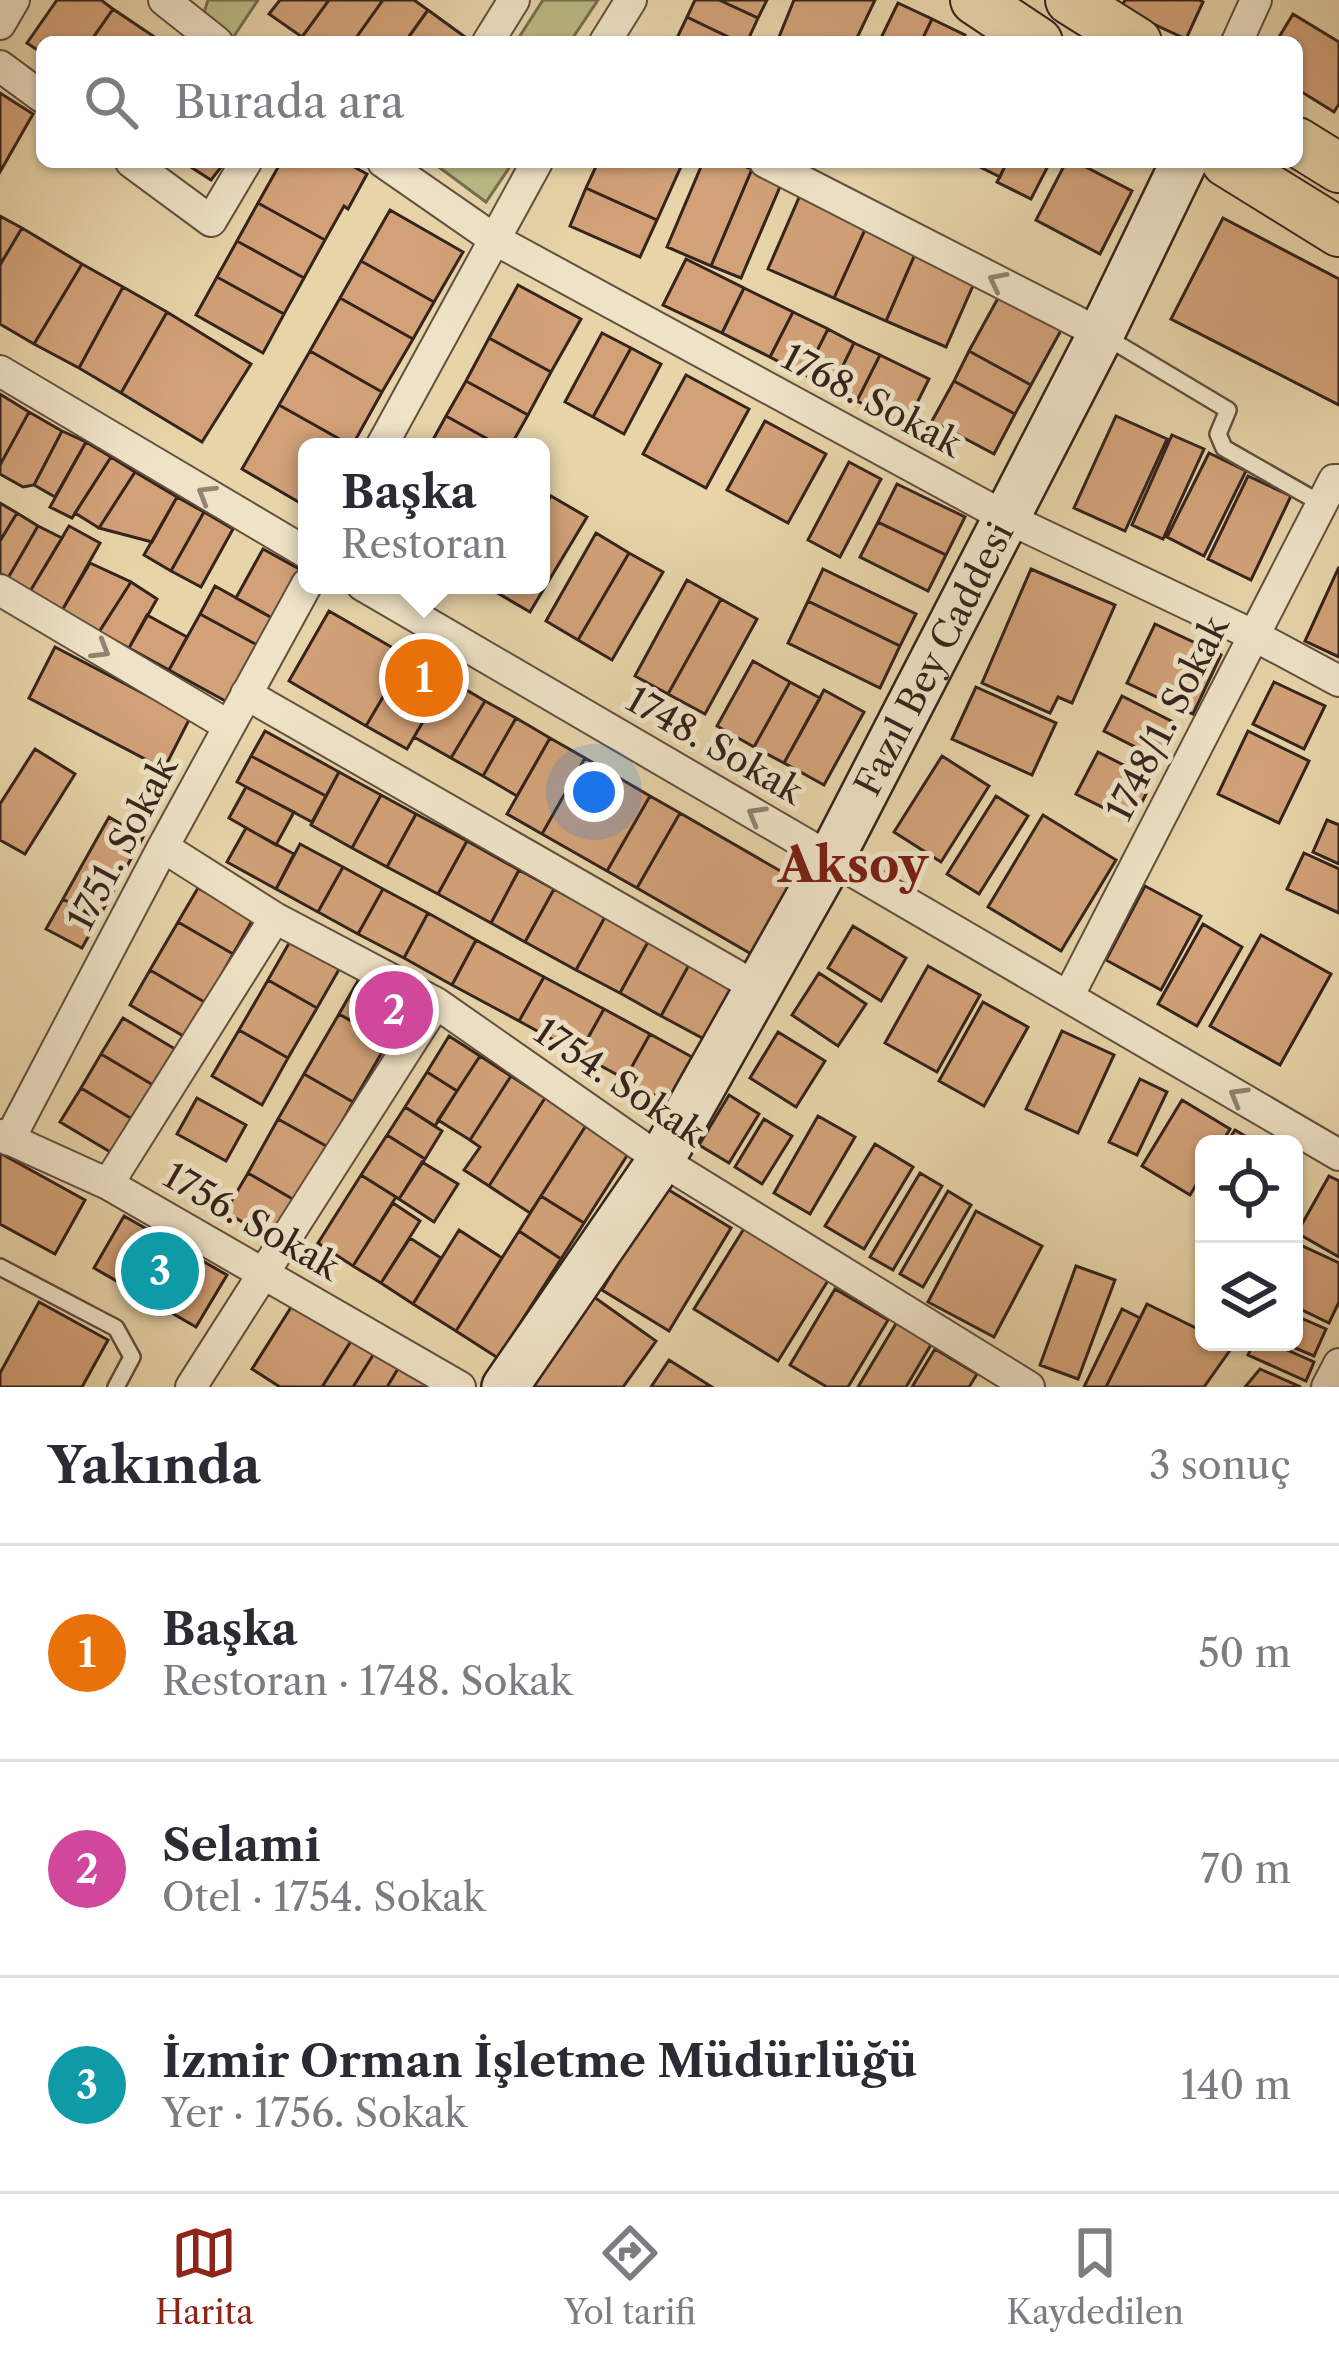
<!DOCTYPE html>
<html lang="tr">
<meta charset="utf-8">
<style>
:root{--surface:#fff;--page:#f7f7f7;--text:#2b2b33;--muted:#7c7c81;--line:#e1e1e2;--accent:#8f2418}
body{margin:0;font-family:"Libre Caslon Text",serif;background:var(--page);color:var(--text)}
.controls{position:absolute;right:36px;bottom:36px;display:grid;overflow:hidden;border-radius:18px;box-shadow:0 3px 9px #0004}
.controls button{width:108px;height:108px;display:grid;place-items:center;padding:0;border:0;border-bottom:3px solid var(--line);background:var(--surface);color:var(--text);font:60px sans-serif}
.you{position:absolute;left:594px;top:792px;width:42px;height:42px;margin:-30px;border:9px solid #fff;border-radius:50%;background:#1a73e8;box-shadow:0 0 0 18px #1a73e833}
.badge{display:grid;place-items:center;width:78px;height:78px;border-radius:50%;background:var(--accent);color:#fff;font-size:39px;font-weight:700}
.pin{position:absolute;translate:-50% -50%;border:6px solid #fff;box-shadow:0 3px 12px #0006}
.popup{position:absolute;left:298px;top:438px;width:252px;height:156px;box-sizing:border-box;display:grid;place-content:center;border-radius:18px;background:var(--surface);filter:drop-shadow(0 3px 9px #0005);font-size:39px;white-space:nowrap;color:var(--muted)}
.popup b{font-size:45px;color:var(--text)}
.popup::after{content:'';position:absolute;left:50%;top:100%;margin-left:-24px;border:24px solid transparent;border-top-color:var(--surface)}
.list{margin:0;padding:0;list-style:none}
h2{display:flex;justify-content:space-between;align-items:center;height:156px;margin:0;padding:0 48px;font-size:51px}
h2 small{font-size:39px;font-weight:400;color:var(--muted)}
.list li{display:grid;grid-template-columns:78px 1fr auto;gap:36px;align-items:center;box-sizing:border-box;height:216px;padding:0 48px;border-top:3px solid var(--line)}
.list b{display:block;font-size:45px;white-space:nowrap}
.list p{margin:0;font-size:39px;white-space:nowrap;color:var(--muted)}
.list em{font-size:39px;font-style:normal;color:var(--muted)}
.icon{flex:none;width:66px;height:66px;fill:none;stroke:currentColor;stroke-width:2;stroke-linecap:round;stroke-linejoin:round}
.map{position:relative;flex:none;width:1339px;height:1387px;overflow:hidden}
.search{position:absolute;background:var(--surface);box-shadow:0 3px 9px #0004;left:36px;right:36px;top:36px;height:132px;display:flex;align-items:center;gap:30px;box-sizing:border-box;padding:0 42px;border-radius:18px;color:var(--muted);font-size:45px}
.sheet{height:804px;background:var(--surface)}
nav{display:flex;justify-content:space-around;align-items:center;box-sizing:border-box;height:168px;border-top:3px solid var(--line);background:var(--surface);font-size:33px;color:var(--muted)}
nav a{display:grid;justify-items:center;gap:6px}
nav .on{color:var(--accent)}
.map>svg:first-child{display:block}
</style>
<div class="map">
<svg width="1339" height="1387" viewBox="0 0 1339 1387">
<rect width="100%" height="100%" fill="#e7d4a9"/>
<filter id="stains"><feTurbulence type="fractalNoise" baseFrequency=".00167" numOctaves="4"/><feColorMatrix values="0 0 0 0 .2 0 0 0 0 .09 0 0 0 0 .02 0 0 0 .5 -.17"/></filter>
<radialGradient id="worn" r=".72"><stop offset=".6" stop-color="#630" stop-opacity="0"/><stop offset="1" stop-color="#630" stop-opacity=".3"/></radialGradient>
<path fill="#babb85" stroke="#786f50" stroke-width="3" d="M 208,0 L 258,0 L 230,42 L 199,28 Z
M 543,0 L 598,0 L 570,42 L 516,42 Z
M 432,162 L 513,162 L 486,202 Z"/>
<path fill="#d2a178" stroke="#35231c" stroke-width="3" d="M 57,0 L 101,0 L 113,9 L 90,42 L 42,42 L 42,53 L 27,43 Z
M 280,0 L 329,0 L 302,37 L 269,14 Z
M 329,0 L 383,0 L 353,42 L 307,42 L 302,37 Z
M 383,0 L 414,0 L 428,10 L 405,42 L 353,42 Z
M 695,0 L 719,0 L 758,18 L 747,42 L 739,42 L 687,17 Z
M 719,0 L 767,0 L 758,18 Z
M 794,0 L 875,0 L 855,42 L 777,42 Z
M 1125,0 L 1199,0 L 1203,2 L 1186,39 L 1121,9 Z
M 898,3 L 932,19 L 921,42 L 879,42 Z
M 113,9 L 162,42 L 90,42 Z
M 428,10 L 472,42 L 405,42 Z
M 1293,14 L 1339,42 L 1339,104 L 1334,112 L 1297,89 L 1297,42 L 1276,42 Z
M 687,17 L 739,42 L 675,42 Z
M 932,19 L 965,35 L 962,42 L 921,42 Z
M 0,93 L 33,114 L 0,172 Z
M 183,162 L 225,162 L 211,180 Z
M 281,162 L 345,162 L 367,174 L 348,209 L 344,206 L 325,240 L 258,203 Z
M 598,162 L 683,162 L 657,220 L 586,188 Z
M 703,162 L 734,162 L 752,169 L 711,266 L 667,247 Z
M 970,162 L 1007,162 L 1000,177 Z
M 1007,162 L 1050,162 L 1031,199 L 997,182 Z
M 1066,162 L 1076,162 L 1132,191 L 1100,254 L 1036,220 Z
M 752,169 L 782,182 L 741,278 L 711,266 Z
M 586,188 L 657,220 L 640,257 L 570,226 Z
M 801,193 L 868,223 L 834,298 L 768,269 Z
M 258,203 L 325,240 L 304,278 L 237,241 Z
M 390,210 L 463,252 L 434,302 L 361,261 Z
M 0,216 L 22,228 L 0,265 Z
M 1223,218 L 1339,279 L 1339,405 L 1171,319 Z
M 868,223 L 919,245 L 886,321 L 834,298 Z
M 22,228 L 82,264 L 34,344 L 0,324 L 0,265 Z
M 237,241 L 304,278 L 284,314 L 217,277 Z
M 919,245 L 979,272 L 946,347 L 886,321 Z
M 686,259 L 744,288 L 722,333 L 663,305 Z
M 361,261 L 434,302 L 413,339 L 340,298 Z
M 82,264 L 123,287 L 79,368 L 34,344 Z
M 217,277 L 284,314 L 263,353 L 196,315 Z
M 518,285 L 581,319 L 551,372 L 489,338 Z
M 123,287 L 167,312 L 121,393 L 79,368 Z
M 744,288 L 793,312 L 770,357 L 722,333 Z
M 1003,289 L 1065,323 L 1031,385 L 969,351 Z
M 340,298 L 413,339 L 382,392 L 310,351 Z
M 167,312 L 251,364 L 202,442 L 121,393 Z
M 793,312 L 828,329 L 805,375 L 770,357 Z
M 828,329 L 854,343 L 832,388 L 805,375 Z
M 602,333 L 631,348 L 593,417 L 565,402 Z
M 489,338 L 551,372 L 528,415 L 466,381 Z
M 854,343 L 880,355 L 857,401 L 832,388 Z
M 631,348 L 661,364 L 624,434 L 593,417 Z
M 310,351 L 382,392 L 352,446 L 279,405 Z
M 969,351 L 1031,385 L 1015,414 L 954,381 Z
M 880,355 L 929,379 L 906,425 L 857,401 Z
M 686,375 L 749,409 L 706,488 L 643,454 Z
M 466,381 L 528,415 L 510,447 L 502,447 L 446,416 Z
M 954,381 L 1015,414 L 994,454 L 932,421 Z
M 0,394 L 29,412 L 0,465 Z
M 279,405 L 352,446 L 307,447 L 307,507 L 242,469 Z
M 29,412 L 62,431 L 34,485 L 23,487 L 0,474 L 0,465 Z
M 446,416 L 502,447 L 429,447 Z
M 1116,416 L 1167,439 L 1125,531 L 1074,508 Z
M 765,421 L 826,454 L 788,523 L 727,490 Z
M 62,431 L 86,442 L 55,497 L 34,485 Z
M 1172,435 L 1204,449 L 1163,539 L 1132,525 Z
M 86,442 L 111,457 L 72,518 L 50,507 Z
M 1209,453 L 1246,471 L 1204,556 L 1167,537 Z
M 111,457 L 135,472 L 99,528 L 75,513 Z
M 849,462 L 881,479 L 840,557 L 808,540 Z
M 135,472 L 177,497 L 152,542 L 99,528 Z
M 1248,476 L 1291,496 L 1251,580 L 1208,559 Z
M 897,484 L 965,517 L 946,555 L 878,522 Z
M 551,496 L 587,517 L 530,612 L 494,591 L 498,585 L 541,585 L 541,512 Z
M 177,497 L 204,512 L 171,571 L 144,555 Z
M 0,503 L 17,513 L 0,541 Z
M 204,512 L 233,529 L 201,587 L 171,571 Z
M 17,513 L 38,526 L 8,578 L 0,573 L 0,541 Z
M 878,522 L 946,555 L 928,591 L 860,557 Z
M 38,526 L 62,538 L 29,593 L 8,578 Z
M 69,526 L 100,543 L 60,614 L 29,593 Z
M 596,533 L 629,553 L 578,640 L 546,621 Z
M 263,549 L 301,570 L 274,619 L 236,598 Z
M 629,553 L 663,572 L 612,660 L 578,640 Z
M 90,563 L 131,582 L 99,632 L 60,614 Z
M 1339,567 L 1339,657 L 1305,641 Z
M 823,569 L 916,614 L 900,646 L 808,601 Z
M 1031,569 L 1115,605 L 1072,703 L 1058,697 L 1050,713 L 982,683 Z
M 687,580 L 721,599 L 668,694 L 635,676 Z
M 131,582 L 157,599 L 129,648 L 99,632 Z
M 215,586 L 274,619 L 259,646 L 200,614 Z
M 721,599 L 757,619 L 705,714 L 668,694 Z
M 808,601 L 900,646 L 880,688 L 788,643 Z
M 329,611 L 407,656 L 366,726 L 289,681 Z
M 200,614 L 259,646 L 229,703 L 169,670 Z
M 147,615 L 187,637 L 169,670 L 129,648 Z
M 1155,624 L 1221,655 L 1193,714 L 1127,683 Z
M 55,647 L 190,718 L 164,769 L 29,698 Z
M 407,656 L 448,679 L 407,749 L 366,726 Z
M 753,661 L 790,682 L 754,747 L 717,726 Z
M 448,679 L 485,701 L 451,758 L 414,737 Z
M 790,682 L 820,698 L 784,763 L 754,747 Z
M 1274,682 L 1325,706 L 1304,749 L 1253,724 Z
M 976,687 L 1056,723 L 1032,775 L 952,739 Z
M 824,690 L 864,712 L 824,785 L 784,763 Z
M 1122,696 L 1175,723 L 1157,758 L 1104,731 Z
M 485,701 L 516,718 L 483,776 L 451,758 Z
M 516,718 L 550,738 L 517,796 L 483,776 Z
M 265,731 L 339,772 L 326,796 L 251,756 Z
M 1248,731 L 1309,761 L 1279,823 L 1218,794 Z
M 550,738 L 585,758 L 542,834 L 507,814 Z
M 35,749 L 75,774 L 25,854 L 0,840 L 0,804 Z
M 1098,752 L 1153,780 L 1132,822 L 1076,794 Z
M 251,756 L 326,796 L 312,822 L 237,782 Z
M 942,756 L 989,786 L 941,862 L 894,832 Z
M 585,758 L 650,796 L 607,871 L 542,834 Z
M 339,772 L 381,795 L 352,848 L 311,825 Z
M 246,787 L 294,812 L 276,845 L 229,818 Z
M 381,795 L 416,814 L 387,867 L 352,848 Z
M 650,796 L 680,813 L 637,888 L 607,871 Z
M 996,796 L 1028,816 L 979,894 L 947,874 Z
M 680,813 L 796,880 L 753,955 L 637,888 Z
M 416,814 L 467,841 L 438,894 L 387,867 Z
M 1043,815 L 1116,860 L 1061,951 L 988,907 Z
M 109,817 L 143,837 L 98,919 L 63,899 Z
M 1327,820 L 1339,825 L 1339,864 L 1313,852 Z
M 246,828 L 294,854 L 276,889 L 227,862 Z
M 467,841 L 519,870 L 491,923 L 438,894 Z
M 300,844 L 343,867 L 318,912 L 276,889 Z
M 1304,853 L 1339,869 L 1339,913 L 1287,889 Z
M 343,867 L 383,889 L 358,934 L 318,912 Z
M 519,870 L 554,889 L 525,942 L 491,923 Z
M 1145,886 L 1201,916 L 1161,990 L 1106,960 Z
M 198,888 L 253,919 L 233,954 L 178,922 Z
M 383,889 L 428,913 L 404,958 L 358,934 Z
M 554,889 L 605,917 L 576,970 L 525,942 Z
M 63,899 L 98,919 L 82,948 L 46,929 Z
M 428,913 L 476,940 L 452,985 L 404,958 Z
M 605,917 L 649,940 L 620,993 L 576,970 Z
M 178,922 L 233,954 L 206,1003 L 150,970 Z
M 1203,924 L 1242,947 L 1197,1026 L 1158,1004 Z
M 853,926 L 906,958 L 881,1001 L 828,968 Z
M 1261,935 L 1331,974 L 1280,1065 L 1210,1026 Z
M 292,938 L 341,966 L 317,1008 L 268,980 Z
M 476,940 L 544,977 L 519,1021 L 452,985 Z
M 649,940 L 690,963 L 661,1016 L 620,993 Z
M 690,963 L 733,986 L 704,1039 L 661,1016 Z
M 928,966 L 980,995 L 937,1072 L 885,1043 Z
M 150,970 L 206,1003 L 185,1037 L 130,1005 Z
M 363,972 L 412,1000 L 388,1042 L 339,1014 Z
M 819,973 L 866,1004 L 838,1046 L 792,1015 Z
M 544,977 L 604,1009 L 579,1054 L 519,1021 Z
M 268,980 L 317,1008 L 288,1058 L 239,1030 Z
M 983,1002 L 1028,1027 L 984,1106 L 939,1081 Z
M 604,1009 L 650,1034 L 625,1079 L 579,1054 Z
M 339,1014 L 388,1042 L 353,1102 L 304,1074 Z
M 123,1018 L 175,1049 L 153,1085 L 101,1054 Z
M 239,1030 L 288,1058 L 262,1105 L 212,1076 Z
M 1062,1031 L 1114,1055 L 1078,1133 L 1026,1109 Z
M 778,1032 L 825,1061 L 796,1107 L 750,1078 Z
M 650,1034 L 692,1057 L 667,1102 L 625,1079 Z
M 449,1036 L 480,1056 L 457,1091 L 427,1072 Z
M 101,1054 L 153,1085 L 132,1119 L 81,1088 Z
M 480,1056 L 511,1076 L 470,1140 L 438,1120 Z
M 427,1072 L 457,1091 L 435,1126 L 405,1107 Z
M 304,1074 L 353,1102 L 328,1147 L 278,1119 Z
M 511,1076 L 545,1098 L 489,1186 L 464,1170 L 480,1147 L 470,1140 Z
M 1140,1079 L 1167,1092 L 1137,1155 L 1109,1142 Z
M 81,1088 L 132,1119 L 112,1153 L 60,1122 Z
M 729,1095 L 759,1114 L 729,1163 L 699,1145 Z
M 197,1098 L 246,1125 L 226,1161 L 177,1134 Z
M 545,1098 L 587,1124 L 530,1213 L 489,1186 Z
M 1182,1100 L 1230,1129 L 1221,1144 L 1204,1144 L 1204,1172 L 1190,1195 L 1142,1166 Z
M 405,1107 L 442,1131 L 425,1159 L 387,1135 Z
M 818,1116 L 855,1137 L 810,1214 L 774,1193 Z
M 278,1119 L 328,1147 L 296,1201 L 248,1173 Z
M 764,1119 L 792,1136 L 762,1184 L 735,1167 Z
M 587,1124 L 630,1151 L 584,1223 L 541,1196 Z
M 1235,1130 L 1259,1144 L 1226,1144 Z
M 387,1135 L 425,1159 L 399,1199 L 361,1175 Z
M 875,1144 L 913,1167 L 864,1249 L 825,1226 Z
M 0,1153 L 85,1200 L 55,1254 L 0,1224 Z
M 422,1162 L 458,1184 L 434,1222 L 399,1199 Z
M 248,1173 L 296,1201 L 274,1240 L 225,1212 Z
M 920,1173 L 942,1186 L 893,1270 L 870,1257 Z
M 361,1175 L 396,1197 L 353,1266 L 318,1243 Z
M 1329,1176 L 1339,1181 L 1339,1257 L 1297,1233 Z
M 664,1187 L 731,1228 L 669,1331 L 602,1290 Z
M 948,1191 L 971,1205 L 923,1287 L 900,1274 Z
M 541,1196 L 584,1223 L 561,1259 L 519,1231 Z
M 393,1203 L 420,1221 L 381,1283 L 353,1266 Z
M 976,1211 L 1042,1246 L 994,1337 L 928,1302 Z
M 124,1216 L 227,1275 L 196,1327 L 94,1268 Z
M 745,1227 L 829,1279 L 778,1361 L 694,1309 Z
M 459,1230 L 502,1258 L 456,1331 L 413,1304 Z
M 519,1231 L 561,1259 L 498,1358 L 456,1331 Z
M 410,1238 L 441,1258 L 413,1304 L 381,1283 Z
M 1294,1242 L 1339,1263 L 1339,1302 L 1329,1323 L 1294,1306 Z
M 1076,1266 L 1115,1280 L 1078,1379 L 1040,1365 Z
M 835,1289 L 888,1320 L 848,1387 L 827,1387 L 790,1365 Z
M 594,1297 L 656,1341 L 623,1387 L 530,1387 Z
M 295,1301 L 353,1338 L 322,1387 L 280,1387 L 252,1369 Z
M 39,1302 L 108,1340 L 82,1387 L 0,1387 L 0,1373 Z
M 1147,1304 L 1204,1332 L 1204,1342 L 1224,1342 L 1233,1346 L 1204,1387 L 1106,1387 Z
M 1122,1309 L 1140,1318 L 1106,1387 L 1084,1387 Z
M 1294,1315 L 1326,1329 L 1314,1356 L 1281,1342 L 1294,1342 Z
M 897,1322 L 932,1343 L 906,1387 L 858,1387 Z
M 353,1338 L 375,1352 L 353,1387 L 322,1387 Z
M 1254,1342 L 1269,1342 L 1314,1362 L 1306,1381 L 1248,1355 Z
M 935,1349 L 977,1374 L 969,1387 L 912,1387 Z
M 375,1352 L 399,1367 L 387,1387 L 353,1387 Z
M 669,1360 L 712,1387 L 651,1387 Z
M 399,1367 L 430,1387 L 387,1387 Z
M 1260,1369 L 1301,1387 L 1245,1387 Z"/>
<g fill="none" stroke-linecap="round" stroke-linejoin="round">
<defs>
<path id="lane" d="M 1106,337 L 1228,410 L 1218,434 L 1224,448 L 1322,504
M 0,1267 L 116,1328 L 132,1357 L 116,1387"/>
<path id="street" d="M 164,0 L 217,42
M 0,24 L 14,0
M 488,42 L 514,0
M 605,42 L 631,0
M 1237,42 L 1256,0
M 0,66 L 42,97
M 131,162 L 211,221 L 246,162
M 383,162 L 494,239 L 1007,518 L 1253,635 L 1339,681
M 765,162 L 1101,334
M 0,371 L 307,553
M 381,447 L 537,162
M 362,585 L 1339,1155
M 0,590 L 229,726
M 246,694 L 758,988
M 163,847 L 275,918 L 436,1003 L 661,1160 L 1029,1387
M 1068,997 L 1334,480 L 1339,480
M 0,1135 L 108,1184 L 460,1387
M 9,1140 L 163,847 L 307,584
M 108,1184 L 275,918
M 191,1387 L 436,1003
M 1327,1387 L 1339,1364"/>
<g id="secondary">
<path id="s1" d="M 505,1387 L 661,1160 L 831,858 L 1101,334 L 1184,162"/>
</g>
<path id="primary" d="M 975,0 L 1038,42
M 1070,0 L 1137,42
M 1297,142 L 1339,168
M 1226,162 L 1339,232"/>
</defs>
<use href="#lane" stroke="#624f3f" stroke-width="20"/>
<use href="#street" stroke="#624f3f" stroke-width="34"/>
<use href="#secondary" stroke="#35231c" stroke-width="50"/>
<use href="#primary" stroke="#35231c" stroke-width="52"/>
<use href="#lane" stroke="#efe3c7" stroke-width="15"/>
<use href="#street" stroke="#efe3c7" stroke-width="30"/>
<use href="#secondary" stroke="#efe3c7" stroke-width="45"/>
<use href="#primary" stroke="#e7d4a9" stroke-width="48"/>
</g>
<defs><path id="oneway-chevron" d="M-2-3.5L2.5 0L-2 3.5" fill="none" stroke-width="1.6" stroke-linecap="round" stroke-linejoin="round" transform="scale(3)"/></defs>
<g stroke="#928372">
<use href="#oneway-chevron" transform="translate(997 281) rotate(-153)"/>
<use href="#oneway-chevron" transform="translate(206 494) rotate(-149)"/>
<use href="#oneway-chevron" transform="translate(101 650) rotate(31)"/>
<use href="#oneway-chevron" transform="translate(756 815) rotate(-150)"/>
<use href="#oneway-chevron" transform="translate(1238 1096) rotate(-150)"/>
</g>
<g text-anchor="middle" stroke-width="10" stroke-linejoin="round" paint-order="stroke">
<g font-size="36" fill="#35231c" stroke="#efe3c7">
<text transform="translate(872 400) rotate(28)" y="13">1768. Sokak</text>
<text dy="13" stroke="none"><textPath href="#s1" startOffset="846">Fazıl Bey Caddesi</textPath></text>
<text transform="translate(1167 718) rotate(-63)" y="13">1748/1. Sokak</text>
<text transform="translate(715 745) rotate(30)" y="13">1748. Sokak</text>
<text transform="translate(122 843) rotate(-62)" y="13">1751. Sokak</text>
<text transform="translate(620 1082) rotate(34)" y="13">1754. Sokak</text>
<text transform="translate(252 1221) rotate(30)" y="13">1756. Sokak</text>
</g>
<g font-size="48" font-weight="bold" fill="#7a1f14" stroke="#efe3c7">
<text x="853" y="882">Aksoy</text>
</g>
</g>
<rect width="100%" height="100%" filter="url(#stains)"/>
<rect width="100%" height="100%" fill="url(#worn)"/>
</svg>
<div class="controls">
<button><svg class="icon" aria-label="locate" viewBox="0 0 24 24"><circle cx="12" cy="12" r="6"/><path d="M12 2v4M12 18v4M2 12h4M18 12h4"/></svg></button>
<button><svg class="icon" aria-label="layers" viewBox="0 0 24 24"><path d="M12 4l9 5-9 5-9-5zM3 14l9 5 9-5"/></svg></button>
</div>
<div class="you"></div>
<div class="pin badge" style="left:424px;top:678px;background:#e8710a">1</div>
<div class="popup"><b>Başka</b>Restoran</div>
<div class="pin badge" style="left:394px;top:1010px;background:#d1479c">2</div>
<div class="pin badge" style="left:160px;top:1271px;background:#0f9aa8">3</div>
<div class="search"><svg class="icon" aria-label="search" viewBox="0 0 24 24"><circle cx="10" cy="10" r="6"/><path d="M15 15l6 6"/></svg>Burada ara</div>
</div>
<section class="sheet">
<h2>Yakında<small>3 sonuç</small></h2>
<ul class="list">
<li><span class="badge" style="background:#e8710a">1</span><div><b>Başka</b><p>Restoran · 1748. Sokak</p></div><em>50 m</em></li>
<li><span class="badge" style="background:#d1479c">2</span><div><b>Selami</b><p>Otel · 1754. Sokak</p></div><em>70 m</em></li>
<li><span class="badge" style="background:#0f9aa8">3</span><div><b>İzmir Orman İşletme Müdürlüğü</b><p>Yer · 1756. Sokak</p></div><em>140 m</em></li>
</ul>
</section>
<nav>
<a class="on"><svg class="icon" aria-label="map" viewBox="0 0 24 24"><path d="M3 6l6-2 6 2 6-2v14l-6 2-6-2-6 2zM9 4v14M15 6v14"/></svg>Harita</a>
<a><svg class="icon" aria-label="directions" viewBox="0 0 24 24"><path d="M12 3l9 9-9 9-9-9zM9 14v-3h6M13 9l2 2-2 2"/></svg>Yol tarifi</a>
<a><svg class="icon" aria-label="saved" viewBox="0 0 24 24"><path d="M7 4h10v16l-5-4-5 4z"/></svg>Kaydedilen</a>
</nav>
